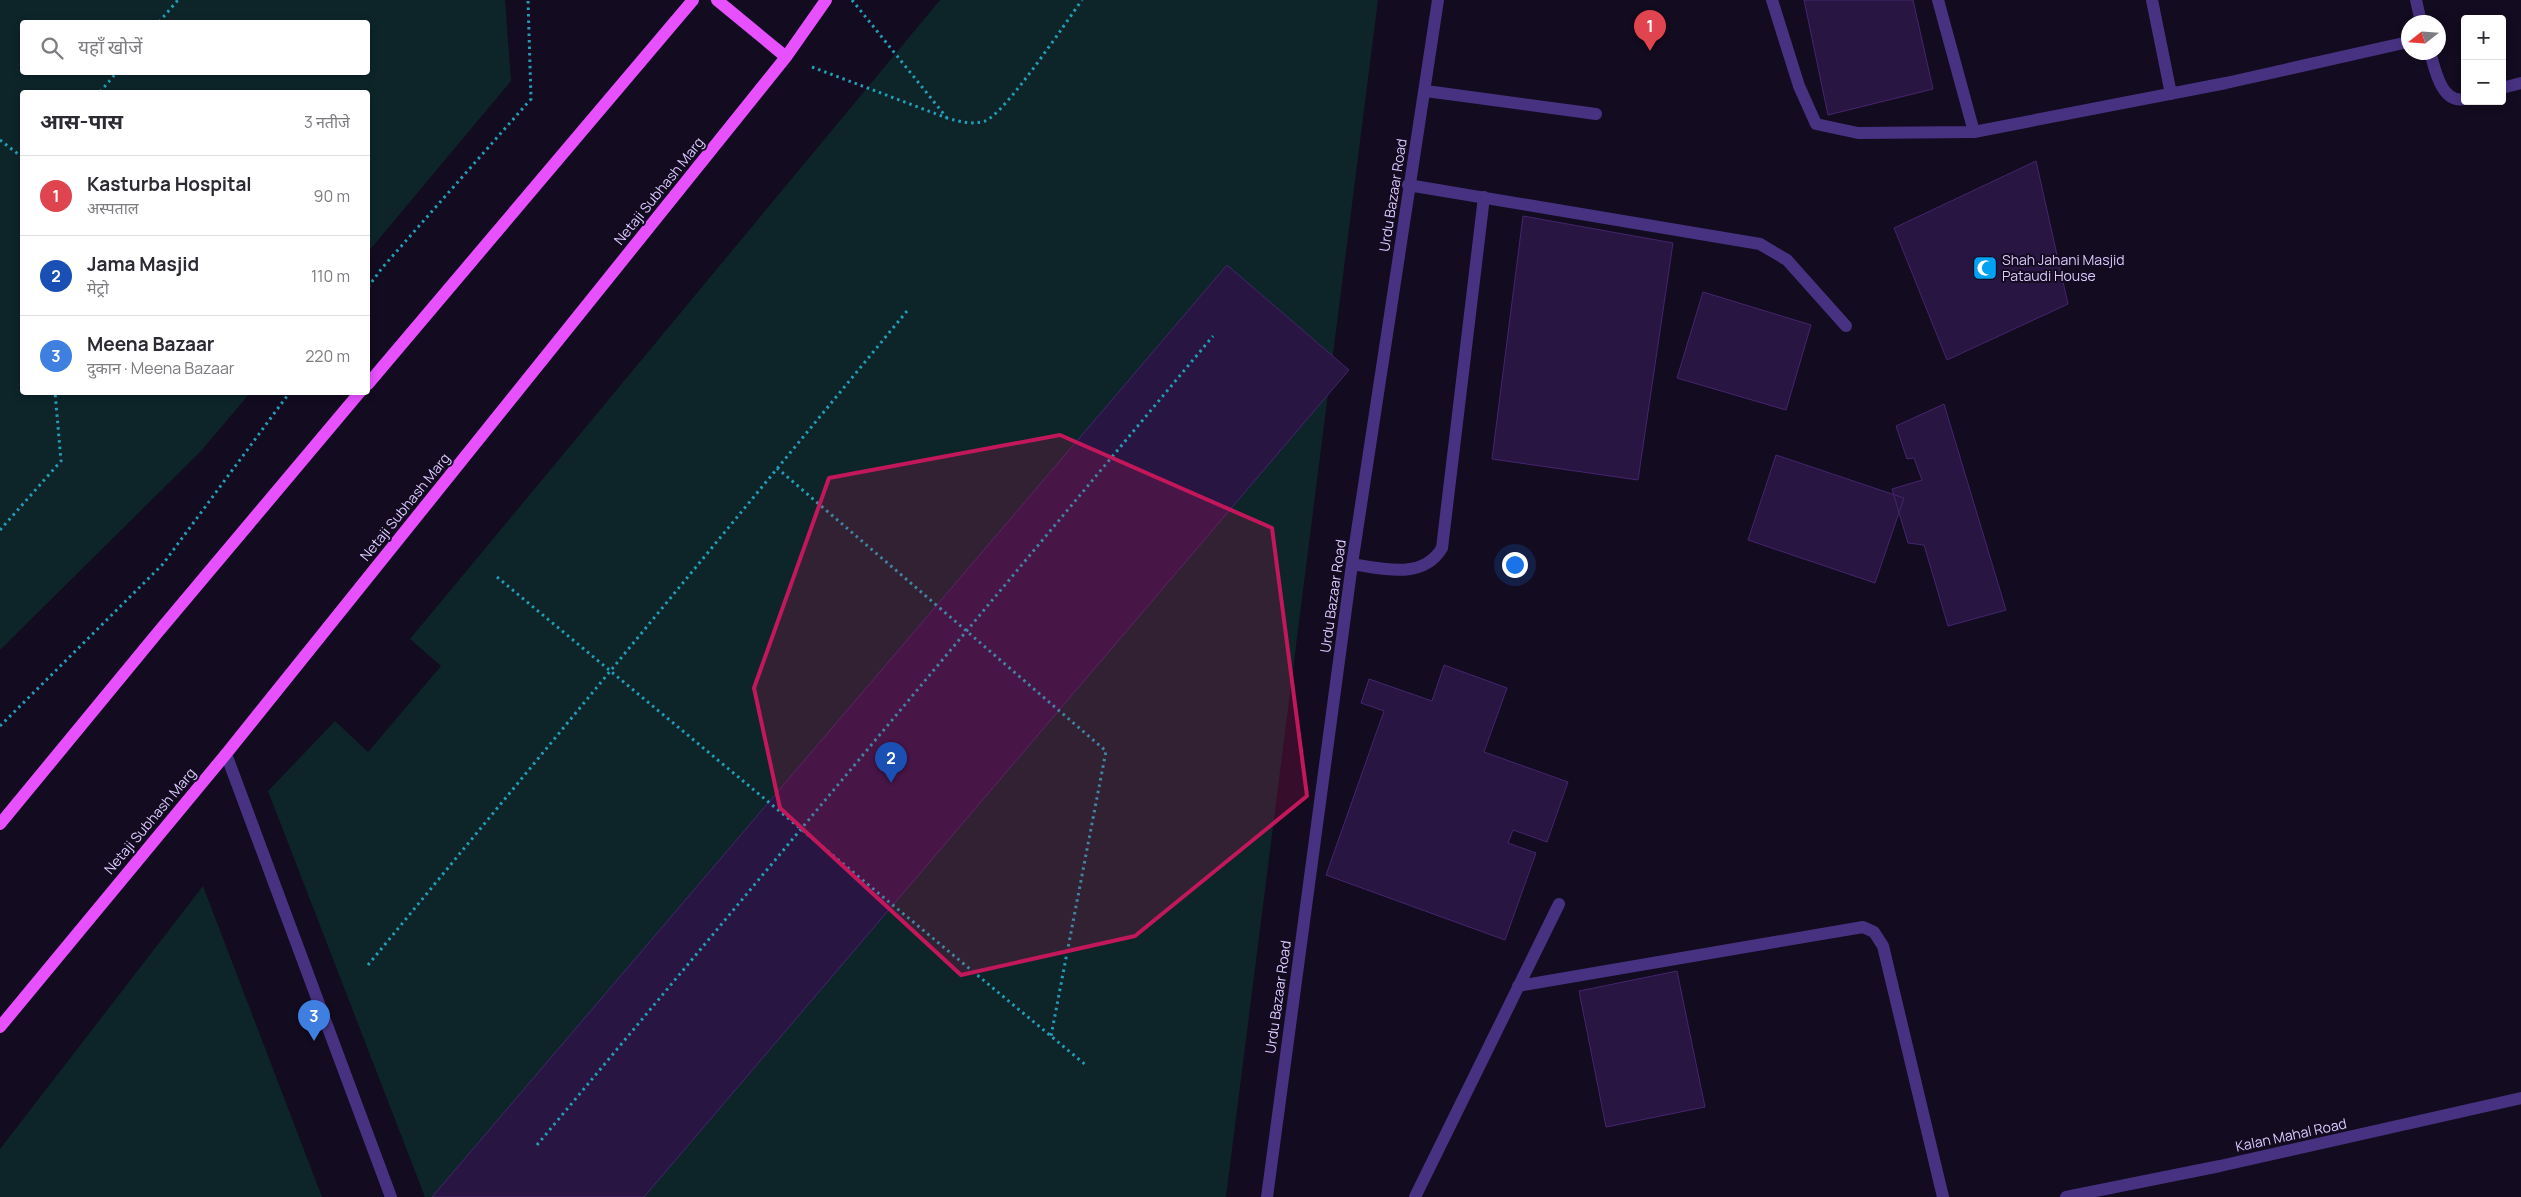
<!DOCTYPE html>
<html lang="hi">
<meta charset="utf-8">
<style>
:root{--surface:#fff;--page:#f2f2f3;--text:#2b2b33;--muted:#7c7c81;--line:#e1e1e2;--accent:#18618a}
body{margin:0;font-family:Manrope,"Noto Sans Devanagari",sans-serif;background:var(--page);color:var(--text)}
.controls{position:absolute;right:15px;top:15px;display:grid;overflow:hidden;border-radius:5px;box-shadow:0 2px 8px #0003}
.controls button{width:45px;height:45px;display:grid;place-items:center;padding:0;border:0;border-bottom:1px solid var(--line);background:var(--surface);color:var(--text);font:25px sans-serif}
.compass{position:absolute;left:2401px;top:15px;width:45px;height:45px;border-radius:50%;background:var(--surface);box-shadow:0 2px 8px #0003;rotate:253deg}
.you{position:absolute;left:1514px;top:564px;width:18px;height:18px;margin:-12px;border:4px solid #fff;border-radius:50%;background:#1a73e8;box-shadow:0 0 0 8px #1a73e833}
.badge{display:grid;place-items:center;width:32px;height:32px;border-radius:50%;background:var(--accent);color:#fff;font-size:16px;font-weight:700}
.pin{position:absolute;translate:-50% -41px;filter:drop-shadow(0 1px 2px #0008)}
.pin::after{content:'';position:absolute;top:26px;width:18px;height:15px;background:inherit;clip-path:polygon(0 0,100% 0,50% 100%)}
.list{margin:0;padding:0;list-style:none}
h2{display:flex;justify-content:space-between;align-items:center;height:65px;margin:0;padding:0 20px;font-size:21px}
h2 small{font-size:16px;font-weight:400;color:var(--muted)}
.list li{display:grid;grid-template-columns:32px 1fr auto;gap:15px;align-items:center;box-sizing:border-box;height:80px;padding:0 20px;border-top:1px solid var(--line)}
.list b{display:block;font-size:19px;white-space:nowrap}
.list p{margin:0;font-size:16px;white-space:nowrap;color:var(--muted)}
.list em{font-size:16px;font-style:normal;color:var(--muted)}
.icon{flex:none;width:28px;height:28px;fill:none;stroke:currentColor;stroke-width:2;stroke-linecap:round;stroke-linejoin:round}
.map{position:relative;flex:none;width:2521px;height:1197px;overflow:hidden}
.search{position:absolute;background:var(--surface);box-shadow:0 2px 8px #0003;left:20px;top:20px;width:350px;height:55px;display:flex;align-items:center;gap:12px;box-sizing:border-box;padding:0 18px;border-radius:5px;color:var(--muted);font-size:19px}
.panel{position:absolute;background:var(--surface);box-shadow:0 2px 8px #0003;left:20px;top:90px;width:350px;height:305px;border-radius:5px}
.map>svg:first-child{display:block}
</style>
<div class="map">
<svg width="2521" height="1197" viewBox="0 0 2521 1197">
<rect width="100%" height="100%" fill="#130b1f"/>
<path fill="#0d2429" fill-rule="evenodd" d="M 0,0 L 505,0 L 511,81 L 368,252 L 368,92 L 22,92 L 22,392 L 250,393 L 201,451 L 0,650 ZM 22,22 L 368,22 L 368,72 L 22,72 Z
M 940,0 L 1378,0 L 1226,1197 L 425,1197 L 268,791 L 335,721 L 368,752 L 441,666 L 410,639 Z
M 203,886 L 322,1197 L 0,1197 L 0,1149 Z"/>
<path fill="#281541" stroke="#45256f" d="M 1804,0 L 1913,0 L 1933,89 L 1828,115 Z
M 2036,161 L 2068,304 L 1947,360 L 1894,228 Z
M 1523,216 L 1673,243 L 1638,480 L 1492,459 Z
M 1227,265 L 1349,370 L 644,1197 L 432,1197 Z
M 1703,292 L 1811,325 L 1786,410 L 1677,378 Z
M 1944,404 L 2006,610 L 1948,626 L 1924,545 L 1908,543 L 1892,489 L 1922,480 L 1914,458 L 1907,459 L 1896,426 Z
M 1776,455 L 1904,498 L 1875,583 L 1748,540 Z
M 1444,665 L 1507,688 L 1484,752 L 1568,782 L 1547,842 L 1513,830 L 1508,843 L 1536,853 L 1505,940 L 1326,875 L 1384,711 L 1361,703 L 1369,679 L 1432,701 Z
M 1677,971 L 1705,1107 L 1606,1127 L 1579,991 Z"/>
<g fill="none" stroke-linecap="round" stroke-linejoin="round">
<path stroke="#249eb8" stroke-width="3" stroke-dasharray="2.5 4" stroke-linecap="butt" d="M 852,0 L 947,118
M 159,22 L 178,0
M 812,67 L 947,118 C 961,122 972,125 985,121 C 1005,114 1066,22 1082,0
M 100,92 L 117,72
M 0,140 L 22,157
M 368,287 L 382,268 L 531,99 L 528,0
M 777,468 L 1106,751 L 1051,1036
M 0,530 L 61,461 L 55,392
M 497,577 L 1087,1066
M 0,726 L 163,564 L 290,392
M 368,965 L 907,311
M 537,1145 L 1213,336"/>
<path stroke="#473282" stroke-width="12" d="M 1772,0 L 1799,86 L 1816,124 L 1858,133 L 1974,132 L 2226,83 L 2408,42
M 1938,0 L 1974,132
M 2152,0 L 2171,94
M 2416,0 L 2421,22
M 2430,52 C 2435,69 2441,104 2465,99
M 2502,88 L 2521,83
M 1426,91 L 1596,114
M 1408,185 L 1760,244 L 1787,260 L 1846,326
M 1352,564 C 1383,569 1423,580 1442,548 L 1484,197
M 226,754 L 391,1197
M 1518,986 L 1863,927 L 1874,932 L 1883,946 L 1943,1197
M 1267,1197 L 1352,564 L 1438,0
M 1415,1197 L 1559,904
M 2066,1197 L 2220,1166 L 2521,1098"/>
<path stroke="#e650ff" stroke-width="12" d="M 717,0 L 786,57
M 368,384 L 693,0
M 0,824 L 159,631 L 360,392
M 0,1027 L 226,754 L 786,57 L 826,0"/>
</g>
<path fill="#c2185b" fill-opacity="0.2" stroke="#c2185b" stroke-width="4" stroke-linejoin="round" d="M 1060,435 L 1272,528 L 1307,796 L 1135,936 L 961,975 L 780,808 L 754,688 L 829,478 Z"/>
<defs>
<symbol id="mosque-square" viewBox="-11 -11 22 22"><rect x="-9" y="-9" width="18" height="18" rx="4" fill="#00a3f4" stroke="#130b1f"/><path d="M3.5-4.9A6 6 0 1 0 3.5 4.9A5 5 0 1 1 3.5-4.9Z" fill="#fff"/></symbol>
</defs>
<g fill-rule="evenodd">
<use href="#mosque-square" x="1971" y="254" width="28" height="28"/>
</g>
<g text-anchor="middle" stroke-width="4" stroke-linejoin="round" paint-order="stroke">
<g font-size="14" fill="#dbc9ff" stroke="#130b1f">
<text transform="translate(659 191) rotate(-51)" y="5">Netaji Subhash Marg</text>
<text transform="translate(1393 195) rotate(-81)" y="5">Urdu Bazaar Road</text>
<text transform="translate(405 507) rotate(-51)" y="5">Netaji Subhash Marg</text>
<text transform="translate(1333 596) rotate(-82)" y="5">Urdu Bazaar Road</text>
<text transform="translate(150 821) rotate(-50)" y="5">Netaji Subhash Marg</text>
<text transform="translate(1278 997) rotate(-82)" y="5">Urdu Bazaar Road</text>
<text transform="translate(2291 1135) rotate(-12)" y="5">Kalan Mahal Road</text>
</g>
<g font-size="14" fill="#dbc9ff" stroke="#130b1f" text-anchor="start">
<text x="2002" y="265">Shah Jahani Masjid<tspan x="2002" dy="16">Pataudi House</tspan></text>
</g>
</g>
</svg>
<div class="controls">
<button>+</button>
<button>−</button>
</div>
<svg class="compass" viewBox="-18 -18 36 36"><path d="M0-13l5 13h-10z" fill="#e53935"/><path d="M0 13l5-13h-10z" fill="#7c7c81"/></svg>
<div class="you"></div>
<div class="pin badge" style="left:1650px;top:51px;background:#e0444e">1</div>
<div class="pin badge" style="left:891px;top:783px;background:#1a4fb4">2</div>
<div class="pin badge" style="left:314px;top:1041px;background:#3f7fe0">3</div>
<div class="search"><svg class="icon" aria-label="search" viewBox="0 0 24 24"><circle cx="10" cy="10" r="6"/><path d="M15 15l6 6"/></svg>यहाँ खोजें</div>
<section class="panel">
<h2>आस-पास<small>3 नतीजे</small></h2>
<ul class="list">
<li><span class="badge" style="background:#e0444e">1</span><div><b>Kasturba Hospital</b><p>अस्पताल</p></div><em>90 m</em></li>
<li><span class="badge" style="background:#1a4fb4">2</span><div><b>Jama Masjid</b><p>मेट्रो</p></div><em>110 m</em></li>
<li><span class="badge" style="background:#3f7fe0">3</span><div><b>Meena Bazaar</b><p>दुकान · Meena Bazaar</p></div><em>220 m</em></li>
</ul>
</section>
</div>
